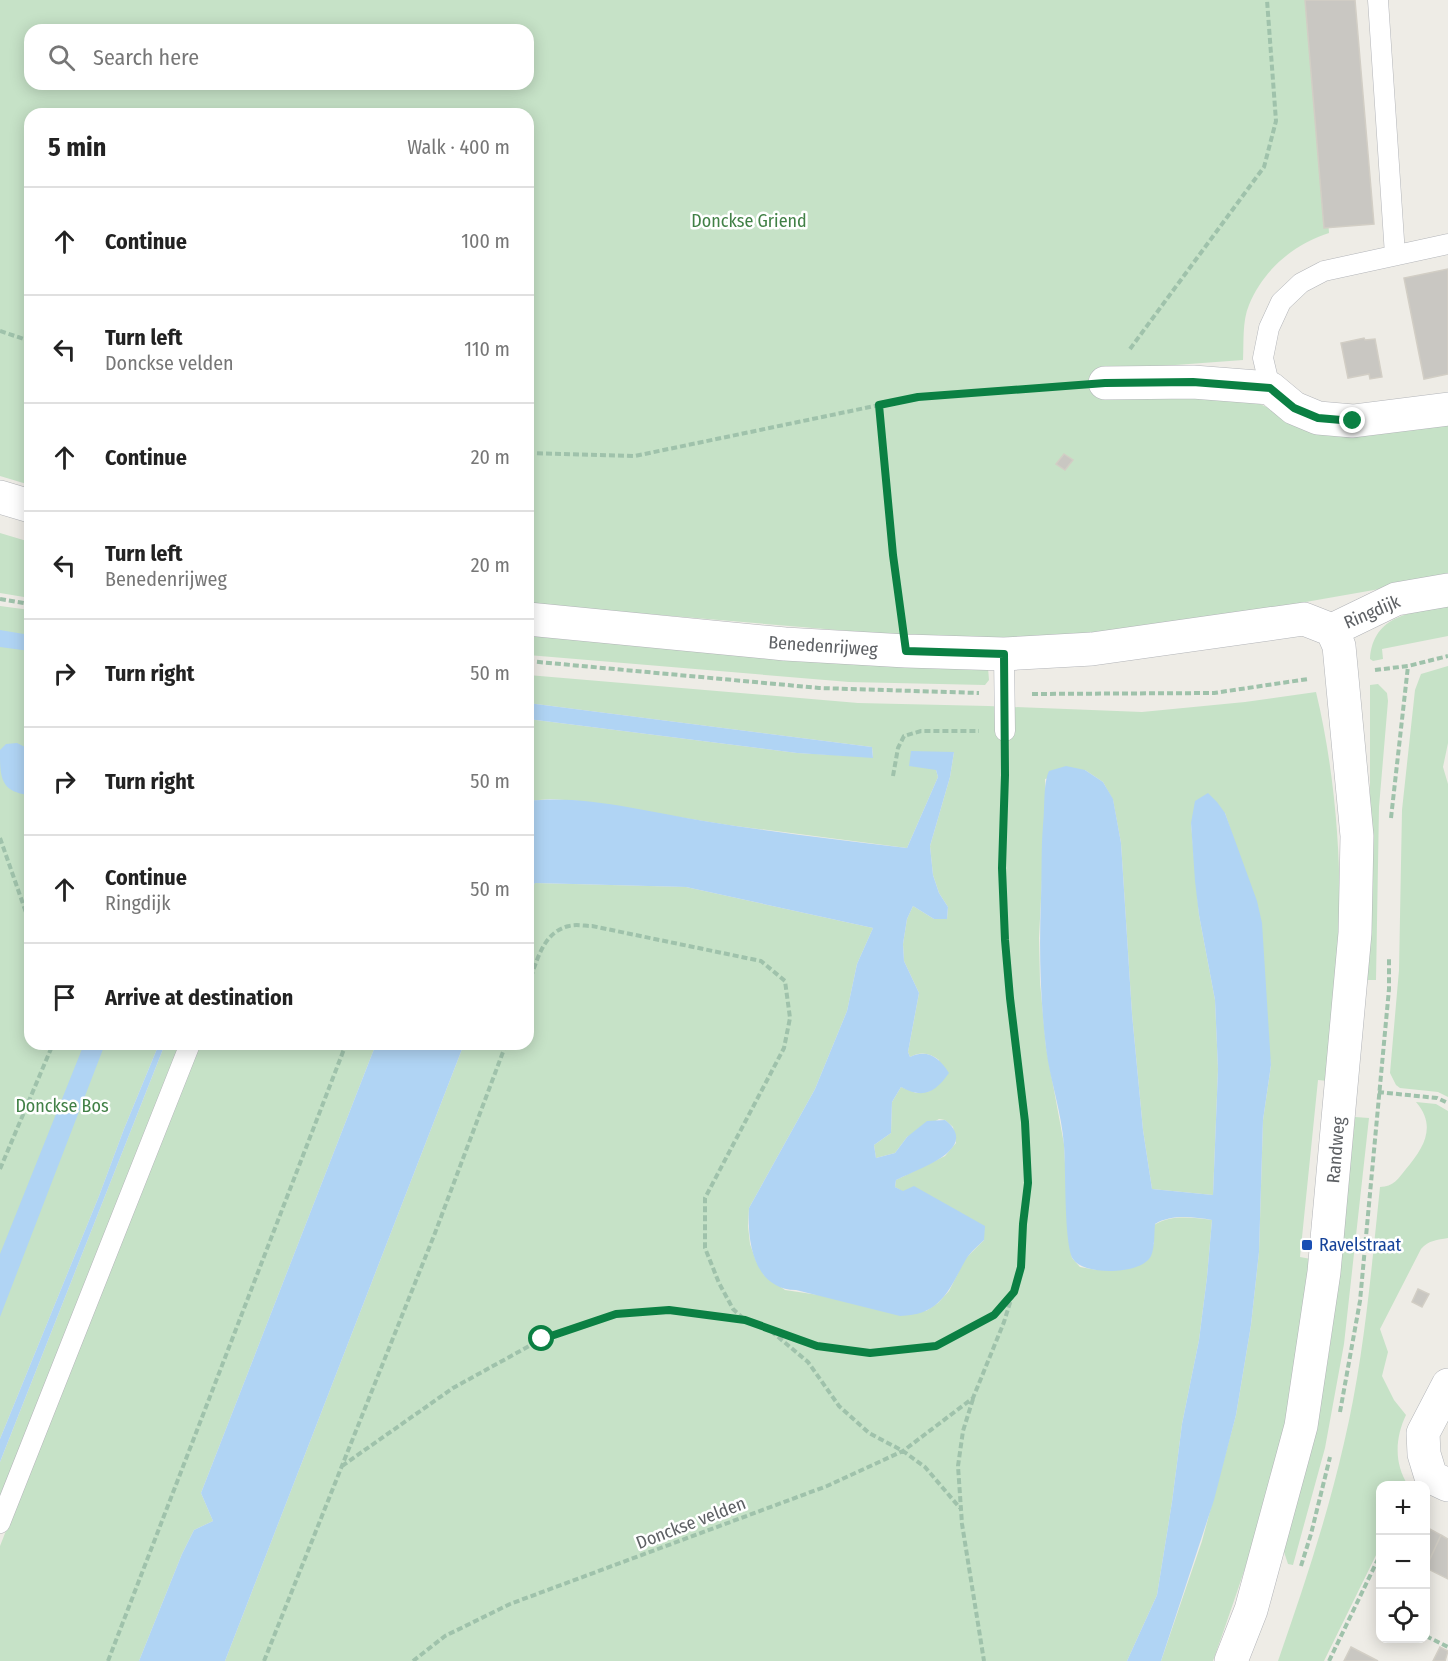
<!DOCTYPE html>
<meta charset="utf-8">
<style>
:root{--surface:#fff;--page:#f6f6f6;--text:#222;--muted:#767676;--line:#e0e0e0}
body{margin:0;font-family:"Fira Sans Condensed",sans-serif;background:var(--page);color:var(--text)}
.controls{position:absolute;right:18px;bottom:18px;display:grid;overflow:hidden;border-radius:12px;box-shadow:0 3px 15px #0003}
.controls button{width:54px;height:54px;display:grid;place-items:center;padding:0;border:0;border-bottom:2px solid var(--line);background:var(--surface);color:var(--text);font:30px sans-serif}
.stop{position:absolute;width:18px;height:18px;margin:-14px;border:4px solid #0b8043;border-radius:50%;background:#fff}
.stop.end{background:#0b8043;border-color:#fff;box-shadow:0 2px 6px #0008}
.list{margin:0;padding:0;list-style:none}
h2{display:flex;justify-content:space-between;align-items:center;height:78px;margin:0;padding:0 24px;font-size:26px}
h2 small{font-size:20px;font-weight:400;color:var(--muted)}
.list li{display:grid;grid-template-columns:39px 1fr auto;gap:18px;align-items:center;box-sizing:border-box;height:108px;padding:0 24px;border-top:2px solid var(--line)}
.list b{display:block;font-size:22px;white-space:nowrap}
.list p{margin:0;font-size:20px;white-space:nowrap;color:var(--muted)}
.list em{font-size:20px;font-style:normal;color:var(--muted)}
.icon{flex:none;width:33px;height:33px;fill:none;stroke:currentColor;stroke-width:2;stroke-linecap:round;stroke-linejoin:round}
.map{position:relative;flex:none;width:1448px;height:1661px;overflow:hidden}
.search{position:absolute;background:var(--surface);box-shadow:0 3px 15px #0003;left:24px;top:24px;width:510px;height:66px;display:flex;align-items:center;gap:15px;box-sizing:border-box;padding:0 21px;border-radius:18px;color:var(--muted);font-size:22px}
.panel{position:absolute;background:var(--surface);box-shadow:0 3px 15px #0003;left:24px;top:108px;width:510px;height:942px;border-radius:18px}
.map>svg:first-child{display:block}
</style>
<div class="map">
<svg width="1448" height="1661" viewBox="0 0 1448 1661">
<rect width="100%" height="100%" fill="#eeece6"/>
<path fill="#c6e2c7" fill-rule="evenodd" d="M 0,0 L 1313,0 L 1329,233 C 1294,244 1263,270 1249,305 C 1242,321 1244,343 1243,360 L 1135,368 L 1238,394 L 1273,410 L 1448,413 L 1448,577 L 1185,623 L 1027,639 L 933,638 L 528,604 L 528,114 L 30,114 L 30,485 L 0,476 ZM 30,30 L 528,30 L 528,84 L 30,84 Z
M 0,533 L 30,542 L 30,598 L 0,593 Z
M 0,606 L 30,610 L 30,1044 L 159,1044 L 124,1129 L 99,1196 L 0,1439 Z
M 1448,606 L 1448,636 L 1382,649 L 1383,659 L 1373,661 L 1370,659 C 1373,614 1413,612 1448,606 Z
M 528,634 L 988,668 L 989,680 L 985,685 L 849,682 L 528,655 Z
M 1448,666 L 1448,743 L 1443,767 L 1448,784 L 1448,1097 L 1438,1092 L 1400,1088 L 1396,1085 L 1390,1073 L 1399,970 L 1402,810 L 1415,690 L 1421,674 Z
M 528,675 L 858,703 L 988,706 L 1142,712 L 1245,702 L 1316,692 C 1334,766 1342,857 1339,934 C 1337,983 1332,1032 1328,1081 L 1318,1080 L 1300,1257 L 1311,1259 C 1305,1301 1301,1344 1294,1385 C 1276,1480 1245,1571 1213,1661 L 1161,1661 L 1202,1541 L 1236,1415 L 1251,1325 L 1259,1252 L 1263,1120 L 1271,1065 L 1239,855 L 1225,813 L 1191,823 L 1199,915 L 1215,1000 L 1218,1069 L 1213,1195 L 1152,1189 L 1143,1130 L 1132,1014 L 1121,843 L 1113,800 L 1103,782 L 1085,770 L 1045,779 L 1046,800 L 1039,938 L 1040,982 L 1046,1047 L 1064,1144 L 1069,1242 L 1072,1258 L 1080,1267 L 1097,1270 L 1154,1244 L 1154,1225 C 1173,1214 1192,1218 1212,1220 L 1207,1277 L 1199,1340 L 1182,1424 L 1172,1502 L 1157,1595 L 1127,1661 L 225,1661 L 464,1044 L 528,1044 L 528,895 L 535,883 L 686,887 L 873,928 L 857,964 L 847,1011 L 815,1089 L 749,1208 L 748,1226 L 750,1244 L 756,1261 L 764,1275 L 785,1290 L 926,1311 L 938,1303 L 949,1291 L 965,1259 L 984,1240 L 895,1187 L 896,1180 L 945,1156 L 956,1143 L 953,1127 L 945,1120 L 939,1119 L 907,1137 L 895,1153 L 876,1158 L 874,1145 L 891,1133 L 892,1102 L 901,1087 L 916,1093 L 930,1091 L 939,1060 C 930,1053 921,1051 910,1057 L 908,1052 L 919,993 L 904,961 L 903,944 L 907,919 L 913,906 L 934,919 L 947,919 L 948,907 L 939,893 L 933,875 L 930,846 L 950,777 L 954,752 L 936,770 L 938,777 L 907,848 L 728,825 L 579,801 L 550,799 L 528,801 L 528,719 L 797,753 L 873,757 L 872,747 L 528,703 Z
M 1378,684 L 1387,693 L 1388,701 L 1379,807 L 1376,980 L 1367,980 L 1370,899 L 1370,685 Z
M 165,1044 L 181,1044 L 0,1505 L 0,1462 Z
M 197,1044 L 376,1044 L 201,1493 L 213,1521 L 194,1530 L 182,1554 L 139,1661 L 0,1661 L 0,1546 Z
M 1416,1102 L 1436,1104 L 1448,1111 L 1448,1238 C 1437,1240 1429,1240 1421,1249 L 1380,1329 L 1388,1352 L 1382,1376 L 1394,1400 L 1406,1415 C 1395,1438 1394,1464 1408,1485 L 1380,1486 L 1380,1547 L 1324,1661 L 1278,1661 C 1303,1589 1327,1518 1344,1443 C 1364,1359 1371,1272 1380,1187 C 1393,1187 1399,1178 1406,1169 C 1424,1148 1437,1126 1416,1102 Z
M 1355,1117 L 1369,1118 L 1344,1344 L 1325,1448 L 1293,1565 L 1288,1564 L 1283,1549 C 1295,1507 1309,1464 1317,1421 C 1337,1320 1345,1218 1355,1117 Z"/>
<path fill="#b0d4f4" d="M 0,630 L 30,635 L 30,651 L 0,647 Z
M 528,703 L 872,747 L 873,758 L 797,753 L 528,719 Z
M 17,743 L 27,748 L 30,752 L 30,795 L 28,795 C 0,791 0,777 0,750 L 6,744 Z
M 911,751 L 954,752 L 950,777 L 930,846 L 933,875 L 939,893 L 948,907 L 947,919 L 934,919 L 913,906 L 907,919 L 903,944 L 904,961 L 919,993 L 908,1052 L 910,1057 C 927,1049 939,1057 949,1073 C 935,1093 923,1099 901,1087 L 892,1102 L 891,1133 L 874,1145 L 876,1158 L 895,1153 L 907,1137 L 927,1121 L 945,1120 C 982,1149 917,1169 896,1180 L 895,1187 L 903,1191 L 914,1186 L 985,1226 L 984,1240 C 978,1246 969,1253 965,1261 C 948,1292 940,1315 900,1316 L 796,1290 C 754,1289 747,1243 749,1208 L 815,1089 L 847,1011 L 857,964 L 873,928 L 686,887 L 535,883 L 528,895 L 528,801 C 581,794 650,812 704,821 C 771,832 839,840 907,848 L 938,777 L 936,770 L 909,766 Z
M 1066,766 L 1085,770 L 1103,782 L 1113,799 L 1121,843 L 1132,1014 L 1143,1130 L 1152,1189 L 1213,1195 L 1218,1069 L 1215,1000 L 1199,915 L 1195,881 L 1191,823 L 1195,801 L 1208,793 L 1217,802 L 1225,813 L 1257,901 L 1262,923 L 1271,1065 L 1263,1120 L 1259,1252 L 1251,1325 L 1236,1415 L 1214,1500 L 1161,1661 L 1127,1661 L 1157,1595 L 1172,1502 L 1182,1424 L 1199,1340 L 1207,1277 L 1212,1220 C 1193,1217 1172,1214 1155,1224 C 1154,1234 1155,1247 1151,1256 C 1142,1275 1083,1276 1073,1259 C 1064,1244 1066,1168 1064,1146 C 1062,1113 1050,1081 1046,1048 C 1040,997 1039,948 1041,898 C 1042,873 1041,849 1043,825 C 1045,810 1043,783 1049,771 Z
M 84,1044 L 105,1044 L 0,1317 L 0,1254 Z
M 159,1044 L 165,1044 L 0,1462 L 0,1439 L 99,1196 L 124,1129 Z
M 376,1044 L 464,1044 L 225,1661 L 139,1661 L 182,1554 L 194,1530 L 213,1521 L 201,1493 Z"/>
<path fill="#c9c7c2" stroke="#d2cec5" stroke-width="1.5" d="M 1305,0 L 1355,0 L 1374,224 L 1324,228 Z
M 1448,269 L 1448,374 L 1424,379 L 1404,278 Z
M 1364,338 L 1365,340 L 1375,339 L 1382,377 L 1370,379 L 1369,374 L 1348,378 L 1341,343 Z
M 1064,454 L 1073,460 L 1065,470 L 1056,464 Z
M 1418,1289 L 1429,1294 L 1422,1307 L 1412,1302 Z
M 1426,1527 L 1441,1535 L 1426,1567 Z
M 1441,1535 L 1448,1539 L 1448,1579 L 1426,1568 Z
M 1351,1647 L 1378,1661 L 1344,1661 Z
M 1440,1647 L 1448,1651 L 1445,1661 L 1433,1661 Z"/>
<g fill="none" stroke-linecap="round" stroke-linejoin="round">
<defs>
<path id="lane" d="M 1378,0 L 1395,255
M 1270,388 L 1263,358 L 1269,328 L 1281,302 L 1301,283 L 1324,271 L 1448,244
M 1004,654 L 1005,731
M 0,1523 L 190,1044"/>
<path id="street" d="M 1105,383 L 1193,382 L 1270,388 L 1294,408 L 1318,418 L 1353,421 L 1448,409
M 1448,1385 L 1423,1433 L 1424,1454 L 1431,1477 L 1448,1485"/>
<path id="secondary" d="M 0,497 L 30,506
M 528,619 L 785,644 L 906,651 L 1004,654 L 1092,649 L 1304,619 L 1332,630
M 1332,630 L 1396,599 L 1448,590
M 1231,1661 L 1251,1610 L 1301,1426 L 1324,1272 L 1355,933 L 1357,836 L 1339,646 L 1332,630"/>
</defs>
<use href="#lane" stroke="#b3b5b9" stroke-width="21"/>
<use href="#street" stroke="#b3b5b9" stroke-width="34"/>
<use href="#secondary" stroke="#b2b4b8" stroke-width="34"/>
<path stroke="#9fc2ab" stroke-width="4" stroke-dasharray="6 3" stroke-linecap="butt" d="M 0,331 L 30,341
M 1130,349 L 1264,167 L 1276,121 L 1267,0
M 879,405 L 893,555 L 902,618
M 528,453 L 635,456 L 918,397 L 1074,385
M 0,599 L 30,604
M 528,661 L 819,688 L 979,693
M 1375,670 L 1408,666 L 1448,656
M 1032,694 L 1214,693 L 1308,679
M 893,776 L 898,748 L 904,736 L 921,731 L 979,731
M 1391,818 L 1408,666
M 0,838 L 30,924
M 528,986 C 536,964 542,932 569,926 C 576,924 585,926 592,926 L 761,961 L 785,981 L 790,1018 L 784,1048 L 705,1198 L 705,1248 L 719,1283 L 733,1309 L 745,1320 L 817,1346 L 870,1353 L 936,1346 L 994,1315 L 1012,1294
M 1378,1092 L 1437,1098 L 1448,1103
M 0,1169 L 53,1044
M 771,1331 L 808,1362 L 839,1406 L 869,1433 L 903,1451 L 925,1467 L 960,1508
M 973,1399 L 963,1431 L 958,1466 L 962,1524 L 984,1661
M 1340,1412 L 1360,1301 L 1389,989 L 1389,957
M 342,1466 L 453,1388 L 542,1339 L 616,1315 L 669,1310 L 745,1320
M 1301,1566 L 1311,1534 L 1330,1457
M 1426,1636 L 1448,1647
M 108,1661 L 346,1044
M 264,1661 L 435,1233 L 506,1044
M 413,1661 L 445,1636 L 510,1604 L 827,1486 L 903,1451 L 973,1398 L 1004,1322 L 1021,1267 L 1023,1224 L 1028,1183 L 1025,1122 L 1010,998 L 1005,940 L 1002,868 L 1005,757
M 1329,1661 L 1380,1555"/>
<use href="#lane" stroke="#fff" stroke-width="20"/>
<use href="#street" stroke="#fff" stroke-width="33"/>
<use href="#secondary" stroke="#fff" stroke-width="33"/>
</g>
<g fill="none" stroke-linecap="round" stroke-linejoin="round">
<path stroke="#0b8043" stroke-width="8" d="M 542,1339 L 616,1314 L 669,1310 L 745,1320 L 817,1346 L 870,1353 L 936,1346 L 994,1315 L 1014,1292 L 1021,1267 L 1023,1224 L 1028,1183 L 1025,1122 L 1010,998 L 1005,940 L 1002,868 L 1005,775 L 1004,654 L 906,651 L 893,555 L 879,405 L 918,397 L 1105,383 L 1193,382 L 1270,388 L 1294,408 L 1318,418 L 1353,421"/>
</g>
<rect fill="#1a4fb4" stroke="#fff" stroke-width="2" x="1301" y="1239" width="12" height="12" rx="3"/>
<g text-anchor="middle" stroke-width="5" stroke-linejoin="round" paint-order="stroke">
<g font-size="18" fill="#418046" stroke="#fff">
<text x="749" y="227">Donckse Griend</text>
<text x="62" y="1112">Donckse Bos</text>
</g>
<g font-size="18" fill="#5d6064" stroke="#fff">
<text transform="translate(1372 612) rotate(-23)" y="6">Ringdijk</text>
<text transform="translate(823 646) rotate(4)" y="6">Benedenrijweg</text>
<text transform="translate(1336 1150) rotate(-85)" y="6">Randweg</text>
<text transform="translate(691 1523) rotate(-21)" y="6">Donckse velden</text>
</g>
<g font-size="18" fill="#164399" stroke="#fff" text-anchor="start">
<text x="1319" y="1251">Ravelstraat</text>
</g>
</g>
</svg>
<div class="controls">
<button>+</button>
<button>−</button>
<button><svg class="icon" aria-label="locate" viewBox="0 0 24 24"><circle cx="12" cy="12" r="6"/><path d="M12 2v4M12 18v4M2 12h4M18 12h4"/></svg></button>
</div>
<div class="stop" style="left:542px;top:1339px"></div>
<div class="stop end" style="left:1353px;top:421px"></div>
<div class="search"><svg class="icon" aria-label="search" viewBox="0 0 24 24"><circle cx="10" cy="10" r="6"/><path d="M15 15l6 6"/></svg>Search here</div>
<section class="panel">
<h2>5 min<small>Walk · 400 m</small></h2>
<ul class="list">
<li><svg class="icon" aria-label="ahead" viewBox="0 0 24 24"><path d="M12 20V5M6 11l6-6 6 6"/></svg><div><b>Continue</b></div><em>100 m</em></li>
<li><svg class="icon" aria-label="left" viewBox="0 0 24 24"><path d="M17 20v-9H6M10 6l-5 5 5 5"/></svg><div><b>Turn left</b><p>Donckse velden</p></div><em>110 m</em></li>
<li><svg class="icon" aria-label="ahead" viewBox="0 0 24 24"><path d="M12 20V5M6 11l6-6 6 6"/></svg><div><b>Continue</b></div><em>20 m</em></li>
<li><svg class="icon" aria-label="left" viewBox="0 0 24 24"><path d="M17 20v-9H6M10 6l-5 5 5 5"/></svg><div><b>Turn left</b><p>Benedenrijweg</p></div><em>20 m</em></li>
<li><svg class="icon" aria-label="right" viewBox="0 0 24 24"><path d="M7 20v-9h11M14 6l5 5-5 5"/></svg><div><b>Turn right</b></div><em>50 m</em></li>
<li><svg class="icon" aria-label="right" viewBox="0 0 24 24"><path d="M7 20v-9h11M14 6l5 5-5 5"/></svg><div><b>Turn right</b></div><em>50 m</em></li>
<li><svg class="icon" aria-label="ahead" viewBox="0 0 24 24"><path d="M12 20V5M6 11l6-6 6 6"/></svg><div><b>Continue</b><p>Ringdijk</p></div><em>50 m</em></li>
<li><svg class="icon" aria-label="arrive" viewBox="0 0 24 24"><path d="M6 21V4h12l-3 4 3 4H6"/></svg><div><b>Arrive at destination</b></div></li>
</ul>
</section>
</div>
